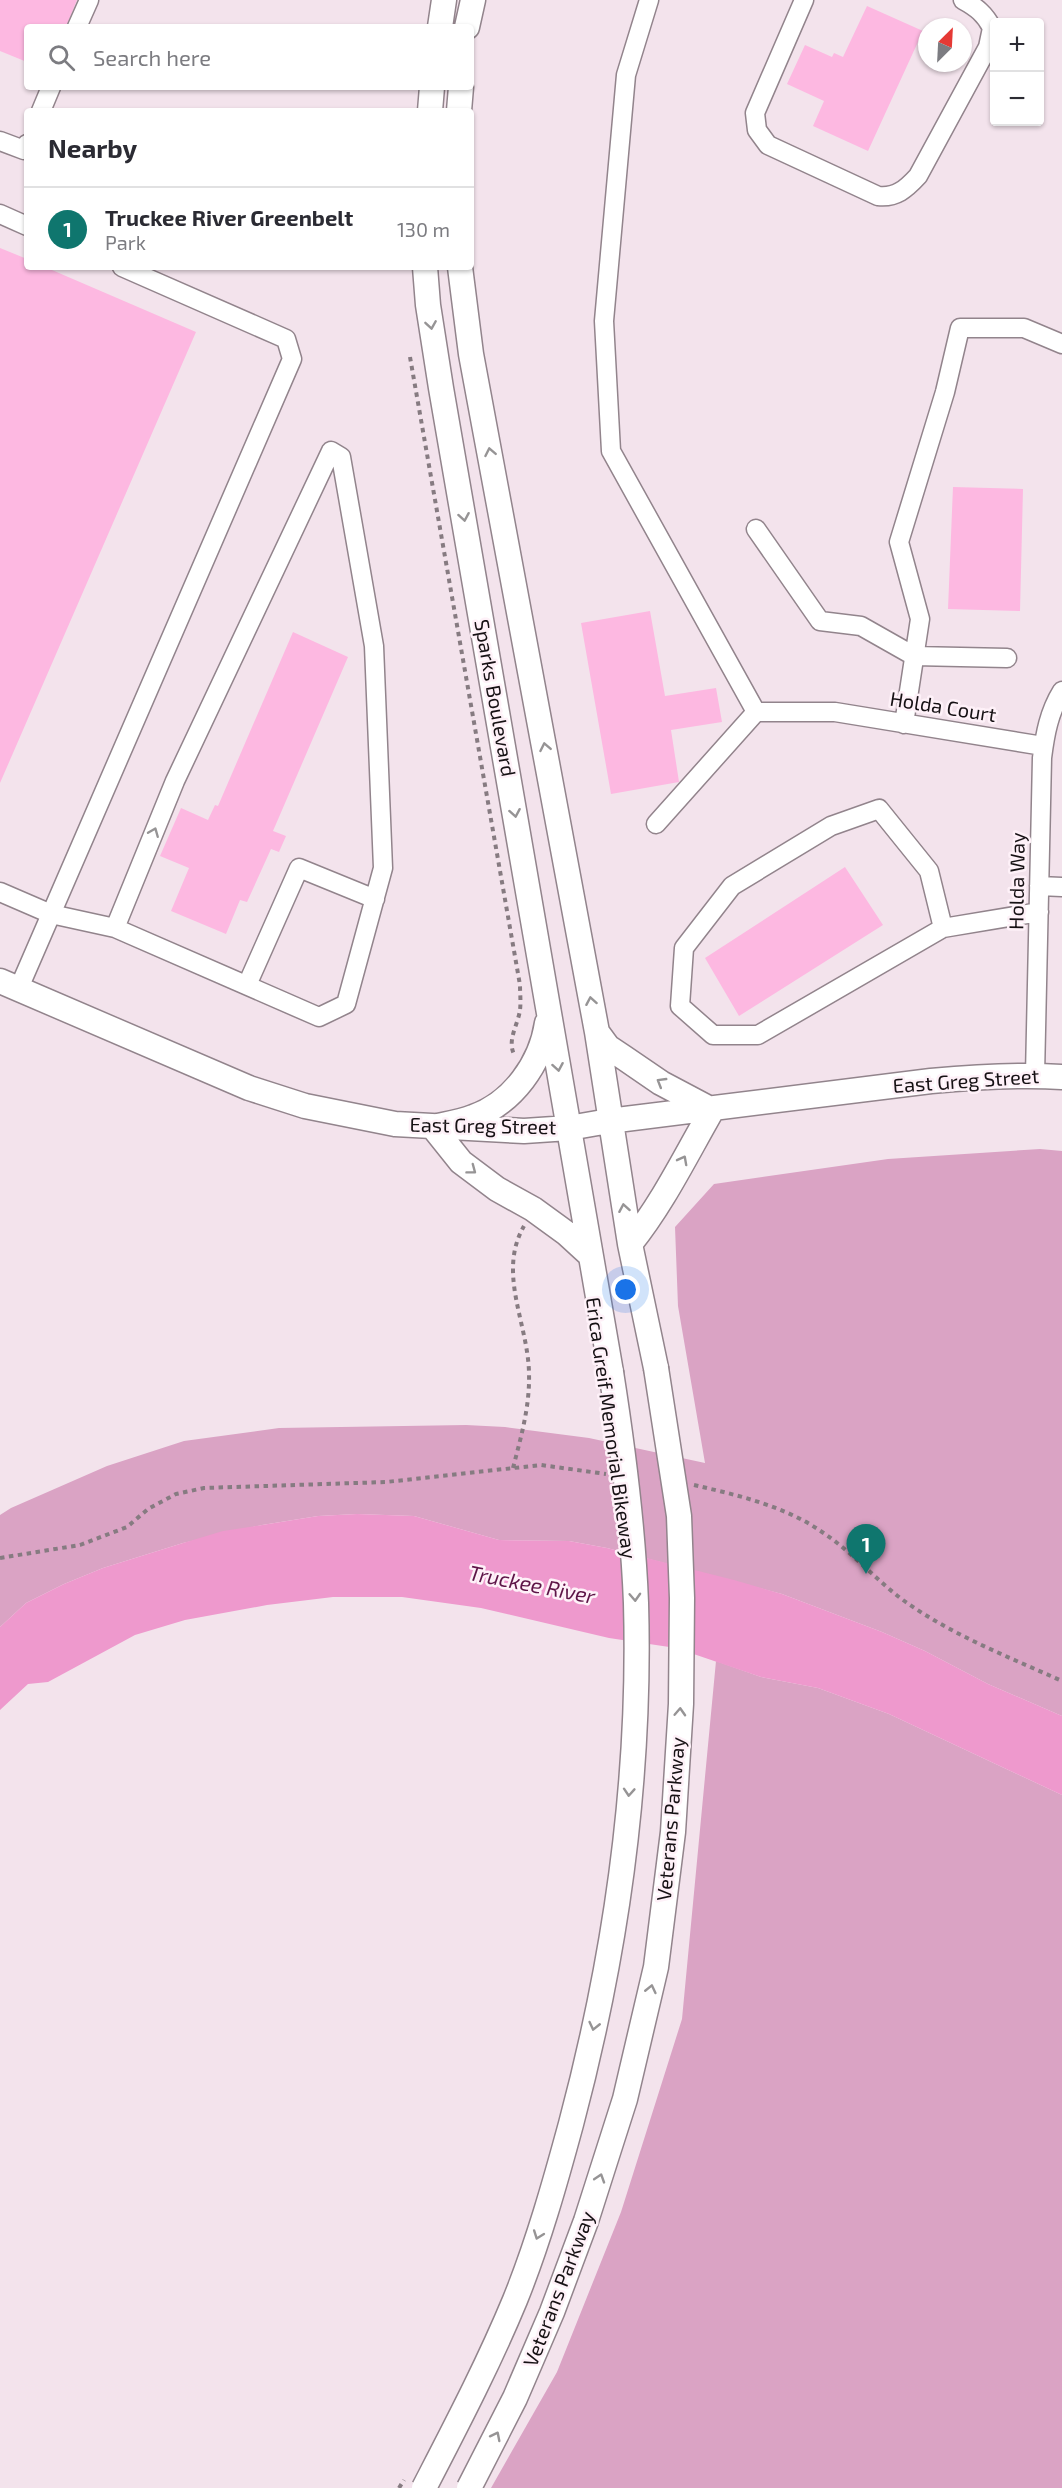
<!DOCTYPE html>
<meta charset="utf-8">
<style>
:root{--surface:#fff;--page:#f7f7f7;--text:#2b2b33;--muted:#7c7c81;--line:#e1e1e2;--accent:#0f766e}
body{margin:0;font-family:"Exo 2",sans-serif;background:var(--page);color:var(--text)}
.controls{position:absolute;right:18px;top:18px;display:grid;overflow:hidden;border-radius:6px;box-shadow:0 2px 4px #0004}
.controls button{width:54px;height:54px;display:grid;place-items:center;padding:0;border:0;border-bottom:2px solid var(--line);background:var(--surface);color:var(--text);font:30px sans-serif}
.compass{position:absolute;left:918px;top:18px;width:54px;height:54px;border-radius:50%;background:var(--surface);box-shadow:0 2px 4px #0004;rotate:24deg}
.you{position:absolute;left:626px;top:1290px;width:21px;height:21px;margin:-15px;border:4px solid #fff;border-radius:50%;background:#1a73e8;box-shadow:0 0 0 9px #1a73e833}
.badge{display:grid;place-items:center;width:39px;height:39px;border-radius:50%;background:var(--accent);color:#fff;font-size:20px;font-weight:700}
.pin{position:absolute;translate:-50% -50px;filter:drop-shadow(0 2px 3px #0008)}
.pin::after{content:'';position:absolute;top:32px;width:21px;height:18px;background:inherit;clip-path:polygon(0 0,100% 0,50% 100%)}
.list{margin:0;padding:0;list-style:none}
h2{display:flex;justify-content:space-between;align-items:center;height:78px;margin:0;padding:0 24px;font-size:26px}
h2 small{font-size:20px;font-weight:400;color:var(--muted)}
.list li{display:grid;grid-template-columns:39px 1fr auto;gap:18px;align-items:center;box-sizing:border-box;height:84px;padding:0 24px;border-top:2px solid var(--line)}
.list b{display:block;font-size:22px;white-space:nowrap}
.list p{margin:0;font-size:20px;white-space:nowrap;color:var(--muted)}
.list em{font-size:20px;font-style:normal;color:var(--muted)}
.icon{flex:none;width:33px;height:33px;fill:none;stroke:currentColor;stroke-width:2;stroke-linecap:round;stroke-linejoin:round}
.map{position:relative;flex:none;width:1062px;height:2488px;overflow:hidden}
.search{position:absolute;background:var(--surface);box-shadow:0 2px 4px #0004;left:24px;top:24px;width:450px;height:66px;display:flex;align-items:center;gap:15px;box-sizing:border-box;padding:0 21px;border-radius:6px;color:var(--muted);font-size:22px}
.panel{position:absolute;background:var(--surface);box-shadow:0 2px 4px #0004;left:24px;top:108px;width:450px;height:162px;border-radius:6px}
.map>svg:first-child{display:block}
</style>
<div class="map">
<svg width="1062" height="2488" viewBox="0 0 1062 2488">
<rect width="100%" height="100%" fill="#f3e3ec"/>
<path fill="#daa3c4" d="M 1040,1149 L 1062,1151 L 1062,1716 L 988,1684 L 925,1651 L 882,1632 L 782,1594 L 607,1548 L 569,1541 L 499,1540 L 414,1516 L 357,1514 L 318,1516 L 262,1525 L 183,1543 L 103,1568 L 64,1584 L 26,1603 L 0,1627 L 0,1515 L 11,1508 L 107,1466 L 184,1441 L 279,1428 L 466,1425 L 505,1427 L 589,1438 L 705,1463 L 678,1306 L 675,1227 L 714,1184 L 888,1159 Z
M 716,1661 L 761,1677 L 818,1688 L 889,1714 L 1062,1795 L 1062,2488 L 491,2488 L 557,2372 L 621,2212 L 682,2019 Z"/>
<path fill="#ee99cd" d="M 357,1514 L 414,1516 L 499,1540 L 569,1541 L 607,1548 L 734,1580 L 782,1594 L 882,1632 L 925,1651 L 988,1684 L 1062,1716 L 1062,1795 L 889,1714 L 818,1688 L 761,1677 L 676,1648 L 609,1638 L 481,1608 L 402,1597 L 333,1597 L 267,1605 L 185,1620 L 135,1635 L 48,1682 L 28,1684 L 0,1710 L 0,1627 L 26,1603 L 64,1584 L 103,1568 L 183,1543 L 223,1531 L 262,1525 L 318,1516 Z"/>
<path fill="#fdb8e1" d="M 0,0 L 77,0 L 66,27 L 27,27 L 27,62 L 0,51 Z
M 867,6 L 923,31 L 868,151 L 813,126 L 824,101 L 787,84 L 805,45 L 832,57 L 834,53 L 843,57 Z
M 0,248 L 27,259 L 27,267 L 45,267 L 196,332 L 0,783 Z
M 953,487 L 1023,489 L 1020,611 L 948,609 Z
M 650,611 L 665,696 L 716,688 L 722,722 L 671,730 L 679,782 L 611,794 L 581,623 Z
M 293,632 L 348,657 L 273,831 L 286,836 L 279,852 L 271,849 L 247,902 L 240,900 L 226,934 L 171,911 L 189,868 L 160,856 L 181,808 L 208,820 L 215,805 L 218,806 Z
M 845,867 L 883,925 L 739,1016 L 705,958 Z"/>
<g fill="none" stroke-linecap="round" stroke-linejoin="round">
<defs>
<path id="minor" d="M 649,0 L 626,75 L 604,321 L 611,451 L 756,712
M 804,0 L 755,113 L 757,130 L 768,145 L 878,196 C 896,198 906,189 918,176 L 988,47 L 992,28 C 985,14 976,7 963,0
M 77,27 L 89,0
M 41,111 L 51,87
M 0,141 L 24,150 L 27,144
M 0,214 L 27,226
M 756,529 L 820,621 L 861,626 L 914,656 L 1007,658
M 904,724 L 920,619 L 899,542 L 945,392 L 960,328 L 1024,328 L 1062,344
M 656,824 L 756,712 L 835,712 L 1043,746
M 1039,886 L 1062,887
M 0,892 L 51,914 L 115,928 L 319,1017 L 346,1004 L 383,868 L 374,646 L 341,457 L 331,451 L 175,781 L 115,928
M 943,928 L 929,871 L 879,809 L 831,826 L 732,886 L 684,948 L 680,1006 L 713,1035 L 758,1035 L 943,928 L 1039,912
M 22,981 L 292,359 L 286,339 L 122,267
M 247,985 L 299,868 L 375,899
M 1035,1075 L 1042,758 C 1045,734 1049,712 1062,691"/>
<path id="major" d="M 440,27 L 444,0
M 467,27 L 473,0
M 430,111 L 432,87
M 459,111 L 461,87
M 425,267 L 428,305 L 441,388 L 611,1372
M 460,267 L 471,354 L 597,1032 L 630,1244 L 656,1368
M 0,981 L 249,1088 L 305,1106 L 395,1124 L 524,1131 L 569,1128 L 609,1121 L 931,1081 C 975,1077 1018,1074 1062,1077
M 547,1023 C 541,1063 513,1103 473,1117 C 460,1122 446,1124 433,1127 L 461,1162 L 497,1189 L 533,1209 L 566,1233 L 590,1255
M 597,1032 L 608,1047 L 623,1057 L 661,1083 L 712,1110 C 686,1155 663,1203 630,1244"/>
</defs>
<use href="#minor" stroke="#92848c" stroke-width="21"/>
<use href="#major" stroke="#92848c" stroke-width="27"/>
<path stroke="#867b81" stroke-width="4" stroke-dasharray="4.5 4.5" stroke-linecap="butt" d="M 410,357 L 520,985 C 520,993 521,1002 520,1010 C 518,1025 506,1041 515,1056
M 513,1468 C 521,1437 530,1406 529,1373 C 528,1323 497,1273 524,1226
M 694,1485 C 737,1495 785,1506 822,1532 C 854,1553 879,1584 910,1605 C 957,1637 1011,1658 1062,1681
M 0,1558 L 80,1545 L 127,1527 L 148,1509 L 176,1494 L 204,1488 L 386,1482 L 541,1465 L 606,1474"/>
<use href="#minor" stroke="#fff" stroke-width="18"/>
<use href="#major" stroke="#fff" stroke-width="24"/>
<defs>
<path id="major-bridge" d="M 424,2488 C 456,2426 488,2365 515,2300 C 538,2243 555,2183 571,2124 C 616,1955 641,1778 636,1603 C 633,1525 623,1448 611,1372
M 469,2488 L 515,2398 L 552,2312 L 586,2221 L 625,2099 L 656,1967 L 673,1832 L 681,1704 L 682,1598 L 679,1516 L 656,1368"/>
</defs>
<use href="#major-bridge" stroke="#92848c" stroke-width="27" stroke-linecap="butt"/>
<path stroke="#867b81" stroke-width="4" stroke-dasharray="4.5 4.5" stroke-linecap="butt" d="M 399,2488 L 404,2480"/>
<use href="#major-bridge" stroke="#fff" stroke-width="24"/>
</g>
<defs><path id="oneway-chevron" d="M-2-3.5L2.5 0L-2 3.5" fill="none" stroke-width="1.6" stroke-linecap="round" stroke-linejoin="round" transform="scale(1.5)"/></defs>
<g stroke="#969495">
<use href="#oneway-chevron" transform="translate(431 325) rotate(81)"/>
<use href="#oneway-chevron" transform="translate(490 452) rotate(-101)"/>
<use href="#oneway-chevron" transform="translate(464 517) rotate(80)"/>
<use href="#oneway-chevron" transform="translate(545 747) rotate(-101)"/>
<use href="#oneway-chevron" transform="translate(515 813) rotate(80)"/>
<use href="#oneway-chevron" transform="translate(154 832) rotate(-68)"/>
<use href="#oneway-chevron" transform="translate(591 1001) rotate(-100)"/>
<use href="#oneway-chevron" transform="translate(558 1067) rotate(80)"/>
<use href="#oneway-chevron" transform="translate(661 1082) rotate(-149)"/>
<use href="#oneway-chevron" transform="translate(683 1160) rotate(-62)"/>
<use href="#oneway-chevron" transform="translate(472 1170) rotate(37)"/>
<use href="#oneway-chevron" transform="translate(624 1208) rotate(-100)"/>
<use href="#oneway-chevron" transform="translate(635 1597) rotate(87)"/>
<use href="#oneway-chevron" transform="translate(680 1712) rotate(-87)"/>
<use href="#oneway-chevron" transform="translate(629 1792) rotate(94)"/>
<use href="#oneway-chevron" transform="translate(651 1989) rotate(-77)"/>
<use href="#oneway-chevron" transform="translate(594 2026) rotate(103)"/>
<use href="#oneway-chevron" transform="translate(600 2178) rotate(-72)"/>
<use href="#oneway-chevron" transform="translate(538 2235) rotate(110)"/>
<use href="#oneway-chevron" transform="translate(496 2436) rotate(-63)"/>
</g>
<g text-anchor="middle" stroke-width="5" stroke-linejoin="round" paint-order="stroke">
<g font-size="20" fill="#161114" stroke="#fef1f8">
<text transform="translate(495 698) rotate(80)" y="7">Sparks Boulevard</text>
<text transform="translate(943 707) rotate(9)" y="7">Holda Court</text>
<text transform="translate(1017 881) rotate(-89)" y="7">Holda Way</text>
<text transform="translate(966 1081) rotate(-4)" y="7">East Greg Street</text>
<text transform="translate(483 1126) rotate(1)" y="7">East Greg Street</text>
<text transform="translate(611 1428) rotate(82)" y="7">Erica Greif Memorial Bikeway</text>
<text transform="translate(671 1819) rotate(-85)" y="7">Veterans Parkway</text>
<text transform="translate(559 2289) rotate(-69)" y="7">Veterans Parkway</text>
</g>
<g font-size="21" font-style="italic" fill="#5d1447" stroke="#fef1f8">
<text transform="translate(532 1585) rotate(11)" y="7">Truckee River</text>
</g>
</g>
</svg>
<div class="controls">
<button>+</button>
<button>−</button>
</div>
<svg class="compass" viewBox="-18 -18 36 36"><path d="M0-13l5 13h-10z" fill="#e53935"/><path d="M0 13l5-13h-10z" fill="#7c7c81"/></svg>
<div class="you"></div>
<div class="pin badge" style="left:866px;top:1574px">1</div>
<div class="search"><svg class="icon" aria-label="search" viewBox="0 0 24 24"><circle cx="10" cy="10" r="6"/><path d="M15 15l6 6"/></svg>Search here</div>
<section class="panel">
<h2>Nearby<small></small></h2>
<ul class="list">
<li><span class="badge">1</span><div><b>Truckee River Greenbelt</b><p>Park</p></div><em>130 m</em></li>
</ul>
</section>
</div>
